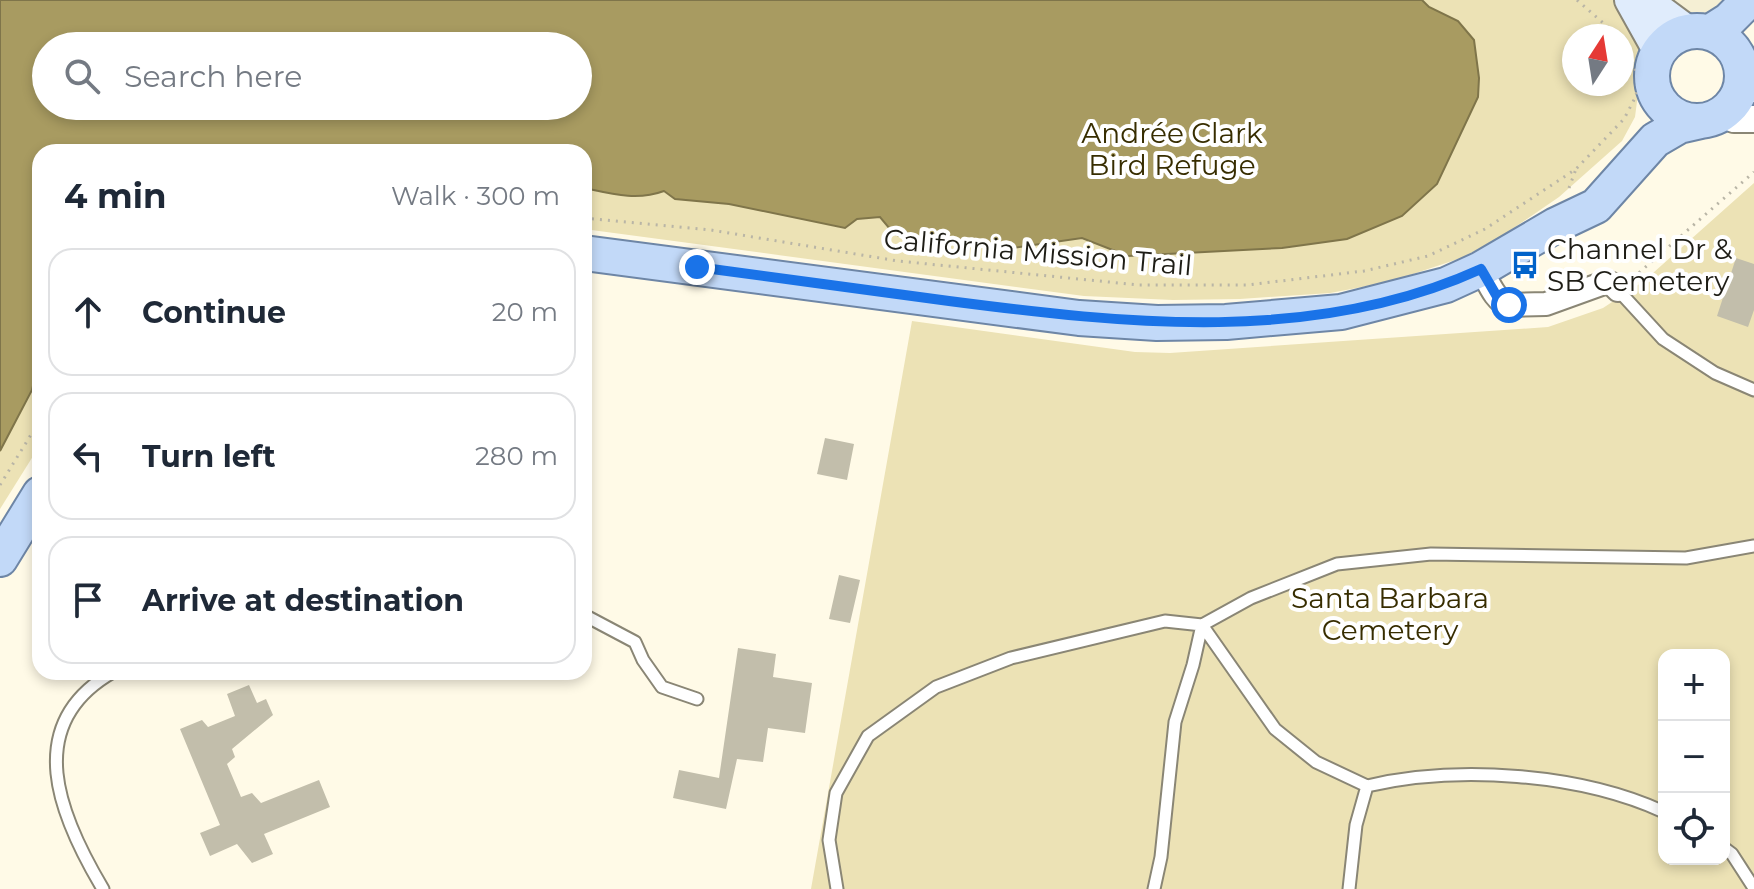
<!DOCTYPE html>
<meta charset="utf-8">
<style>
:root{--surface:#fff;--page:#f2f2f3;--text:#1f2937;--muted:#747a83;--line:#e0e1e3}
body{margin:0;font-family:Montserrat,sans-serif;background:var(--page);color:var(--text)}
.controls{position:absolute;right:24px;bottom:24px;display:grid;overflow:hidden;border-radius:16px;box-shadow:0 4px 12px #0003}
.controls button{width:72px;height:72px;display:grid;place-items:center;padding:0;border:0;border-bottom:2px solid var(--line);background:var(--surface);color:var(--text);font:40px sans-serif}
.compass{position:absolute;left:1562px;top:24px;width:72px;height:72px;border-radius:50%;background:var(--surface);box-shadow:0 4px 12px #0003;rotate:12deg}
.stop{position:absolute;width:24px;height:24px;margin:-18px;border:6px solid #1a73e8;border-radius:50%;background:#fff}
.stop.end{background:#1a73e8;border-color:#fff;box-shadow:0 2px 8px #0008}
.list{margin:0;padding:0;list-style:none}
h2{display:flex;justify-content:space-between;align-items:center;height:104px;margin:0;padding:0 32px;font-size:34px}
h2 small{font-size:26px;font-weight:400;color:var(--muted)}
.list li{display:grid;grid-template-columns:52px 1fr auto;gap:24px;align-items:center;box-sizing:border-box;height:128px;margin:0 16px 16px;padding:0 16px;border:2px solid var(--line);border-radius:24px}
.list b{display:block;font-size:30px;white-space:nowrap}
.list em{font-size:26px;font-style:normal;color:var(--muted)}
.icon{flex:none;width:44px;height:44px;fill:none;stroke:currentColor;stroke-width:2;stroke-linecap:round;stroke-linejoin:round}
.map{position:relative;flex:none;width:1754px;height:889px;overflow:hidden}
.search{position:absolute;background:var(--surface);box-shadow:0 4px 12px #0003;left:32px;top:32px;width:560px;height:88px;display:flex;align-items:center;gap:20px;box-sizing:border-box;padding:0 28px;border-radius:44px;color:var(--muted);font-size:30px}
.panel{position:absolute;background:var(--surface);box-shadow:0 4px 12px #0003;left:32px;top:144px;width:560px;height:536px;border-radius:24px}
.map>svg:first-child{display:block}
</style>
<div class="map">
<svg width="1754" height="889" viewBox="0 0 1754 889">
<rect width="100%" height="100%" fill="#fffae7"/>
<path fill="#f5efd4" d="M 1648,0 L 1736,0 L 1698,22 Z"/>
<path fill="#ece2b5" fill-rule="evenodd" d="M 0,0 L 1618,0 L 1641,34 L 1643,55 L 1635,117 L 1622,141 L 1559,197 L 1505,234 L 1464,257 L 1389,282 L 1330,293 L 1240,299 L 1173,300 L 1084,296 L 584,229 L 584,152 L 40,152 L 40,445 L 0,509 ZM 1574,36 L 1622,36 L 1622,84 L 1574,84 ZM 46,46 L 578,46 L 578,106 L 46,106 Z
M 1754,183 L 1754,889 L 811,889 L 912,321 L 1135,352 L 1170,353 L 1548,327 L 1603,308 L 1644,281 ZM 1664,655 L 1724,655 L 1724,859 L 1664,859 Z"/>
<path fill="#a89b61" stroke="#7f754a" stroke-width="2" fill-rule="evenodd" d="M 0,0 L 1422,0 L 1429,7 L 1458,21 L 1474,40 L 1479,78 L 1478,97 L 1437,184 L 1402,216 L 1347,239 L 1282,248 L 1128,256 L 1082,238 L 1013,248 L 911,240 L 894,234 L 880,217 L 857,219 L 845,228 L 729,204 L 675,199 L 664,191 C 637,201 612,194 584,188 L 584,152 L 40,152 L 40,357 L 32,390 L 0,451 ZM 46,46 L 578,46 L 578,106 L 46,106 Z"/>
<path fill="#c2beab" d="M 1736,258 L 1754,264 L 1754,310 L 1748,327 L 1717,316 Z
M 825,438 L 854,444 L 847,480 L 817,474 Z
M 839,575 L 860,580 L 850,623 L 829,619 Z
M 738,648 L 776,654 L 773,677 L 812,683 L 805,733 L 768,728 L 763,762 L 737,759 L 726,809 L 673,798 L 679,770 L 719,778 Z
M 249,685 L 257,703 L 266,699 L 273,715 L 232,749 L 235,757 L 227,764 L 241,797 L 252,793 L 261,803 L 319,780 L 330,807 L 264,834 L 273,854 L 252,863 L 237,844 L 210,856 L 200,833 L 220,825 L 180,729 L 202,720 L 208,727 L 235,716 L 227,694 Z"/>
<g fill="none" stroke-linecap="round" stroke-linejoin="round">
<defs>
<path id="service" d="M 1618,290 L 1663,339 L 1715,373 L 1754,390
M 584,615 L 635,642 L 643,660 L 662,687 L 697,699
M 1724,848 L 1732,854 L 1754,888
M 103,889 C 60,817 20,725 113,672
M 837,889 L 829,840 L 836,793 L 868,736 L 936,687 L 1011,658 L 1165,621 L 1202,625 L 1251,598 L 1337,564 L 1431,554 L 1686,558 L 1754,546
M 1154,889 L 1161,857 L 1175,722 L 1193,665 L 1202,625 L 1275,729 L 1316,762 L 1367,786
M 1349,889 L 1356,825 L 1367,786 C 1457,765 1579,773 1664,812"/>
<path id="minor" d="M 1481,269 C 1488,281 1495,302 1509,305 L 1546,304 L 1607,282 L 1612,284 L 1618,290"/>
<path id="tertiary" d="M 1742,83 L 1754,89
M 1721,114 L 1734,119 L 1754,119"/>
<path id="secondary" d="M 1630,0 L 1659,52
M 1646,0 L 1689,32"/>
<path id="primary" d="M1652 76a45 45 0 1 1 90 0a45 45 0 1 1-90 0Z
M 1710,32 L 1729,20 L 1749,0
M 584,253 L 1079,318 L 1157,323 L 1226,322 L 1341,312 L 1446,285 L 1481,269 L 1556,225 L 1596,206 L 1655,140 L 1679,126 L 1701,121
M 0,559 L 40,494"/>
</defs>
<use href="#service" stroke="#8a8675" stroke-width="15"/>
<use href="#minor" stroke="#8a8675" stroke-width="26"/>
<use href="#tertiary" stroke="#8a8675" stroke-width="30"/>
<use href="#secondary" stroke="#8a8675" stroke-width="34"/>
<use href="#primary" stroke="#6e86a6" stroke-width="38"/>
<path stroke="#b9b5a6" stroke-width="3" stroke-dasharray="2 6" stroke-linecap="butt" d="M 1577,0 L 1618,36
M 1569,188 L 1576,169
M 584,218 L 711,230 L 898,261 L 1139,285 L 1247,285 L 1364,271 L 1428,256 L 1485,229 L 1576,169 L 1624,119 L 1636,96 L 1638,80 L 1634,65 L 1622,43
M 1633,278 L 1754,172
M 0,485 L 40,420"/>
<use href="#service" stroke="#fff" stroke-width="11"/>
<use href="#minor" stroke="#fff" stroke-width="22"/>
<use href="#tertiary" stroke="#fff" stroke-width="26"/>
<use href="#secondary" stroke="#e0ecfc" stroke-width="30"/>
<use href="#primary" stroke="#c2d9f8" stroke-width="34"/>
</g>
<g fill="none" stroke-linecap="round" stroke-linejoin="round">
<path stroke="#1a73e8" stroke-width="10" d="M 697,267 C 781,278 865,290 949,301 C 1126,324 1314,345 1481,269 L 1499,300 L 1509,305"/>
</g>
<defs>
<symbol id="bus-bare" viewBox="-9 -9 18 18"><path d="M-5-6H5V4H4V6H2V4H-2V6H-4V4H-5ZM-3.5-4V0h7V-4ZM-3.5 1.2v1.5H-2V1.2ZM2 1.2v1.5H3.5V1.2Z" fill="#0062ca" stroke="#fff" stroke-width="2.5" paint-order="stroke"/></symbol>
</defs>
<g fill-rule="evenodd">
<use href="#bus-bare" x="1505" y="245" width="40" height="40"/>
</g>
<g text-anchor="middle" stroke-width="8" stroke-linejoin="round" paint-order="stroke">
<g font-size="28" fill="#372d00" stroke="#fff">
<text x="1172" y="143">Andrée Clark<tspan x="1172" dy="32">Bird Refuge</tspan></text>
<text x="1390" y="608">Santa Barbara<tspan x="1390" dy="32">Cemetery</tspan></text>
</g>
<g font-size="28" fill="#1e1d16" stroke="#fff" text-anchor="start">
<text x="1547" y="259">Channel Dr &amp;<tspan x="1547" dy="32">SB Cemetery</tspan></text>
</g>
<g font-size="28" fill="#1e1d16" stroke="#fff">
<text transform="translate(1038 252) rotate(5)" y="10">California Mission Trail</text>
</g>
</g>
</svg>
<div class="controls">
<button>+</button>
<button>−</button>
<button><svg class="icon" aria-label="locate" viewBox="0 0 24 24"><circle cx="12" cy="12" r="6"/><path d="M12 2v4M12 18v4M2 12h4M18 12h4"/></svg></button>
</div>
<svg class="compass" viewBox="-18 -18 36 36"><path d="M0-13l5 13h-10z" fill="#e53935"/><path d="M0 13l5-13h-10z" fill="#747a83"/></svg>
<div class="stop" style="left:1509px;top:305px"></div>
<div class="stop end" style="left:697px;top:267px"></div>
<div class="search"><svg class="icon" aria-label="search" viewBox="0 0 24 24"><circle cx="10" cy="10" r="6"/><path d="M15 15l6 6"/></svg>Search here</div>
<section class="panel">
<h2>4 min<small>Walk · 300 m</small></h2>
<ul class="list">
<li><svg class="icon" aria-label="ahead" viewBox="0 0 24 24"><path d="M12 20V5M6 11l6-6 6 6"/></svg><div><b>Continue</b></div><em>20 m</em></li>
<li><svg class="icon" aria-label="left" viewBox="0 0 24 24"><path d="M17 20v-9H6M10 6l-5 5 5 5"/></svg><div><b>Turn left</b></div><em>280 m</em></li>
<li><svg class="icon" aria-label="arrive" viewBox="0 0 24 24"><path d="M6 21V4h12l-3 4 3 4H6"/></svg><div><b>Arrive at destination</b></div></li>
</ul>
</section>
</div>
